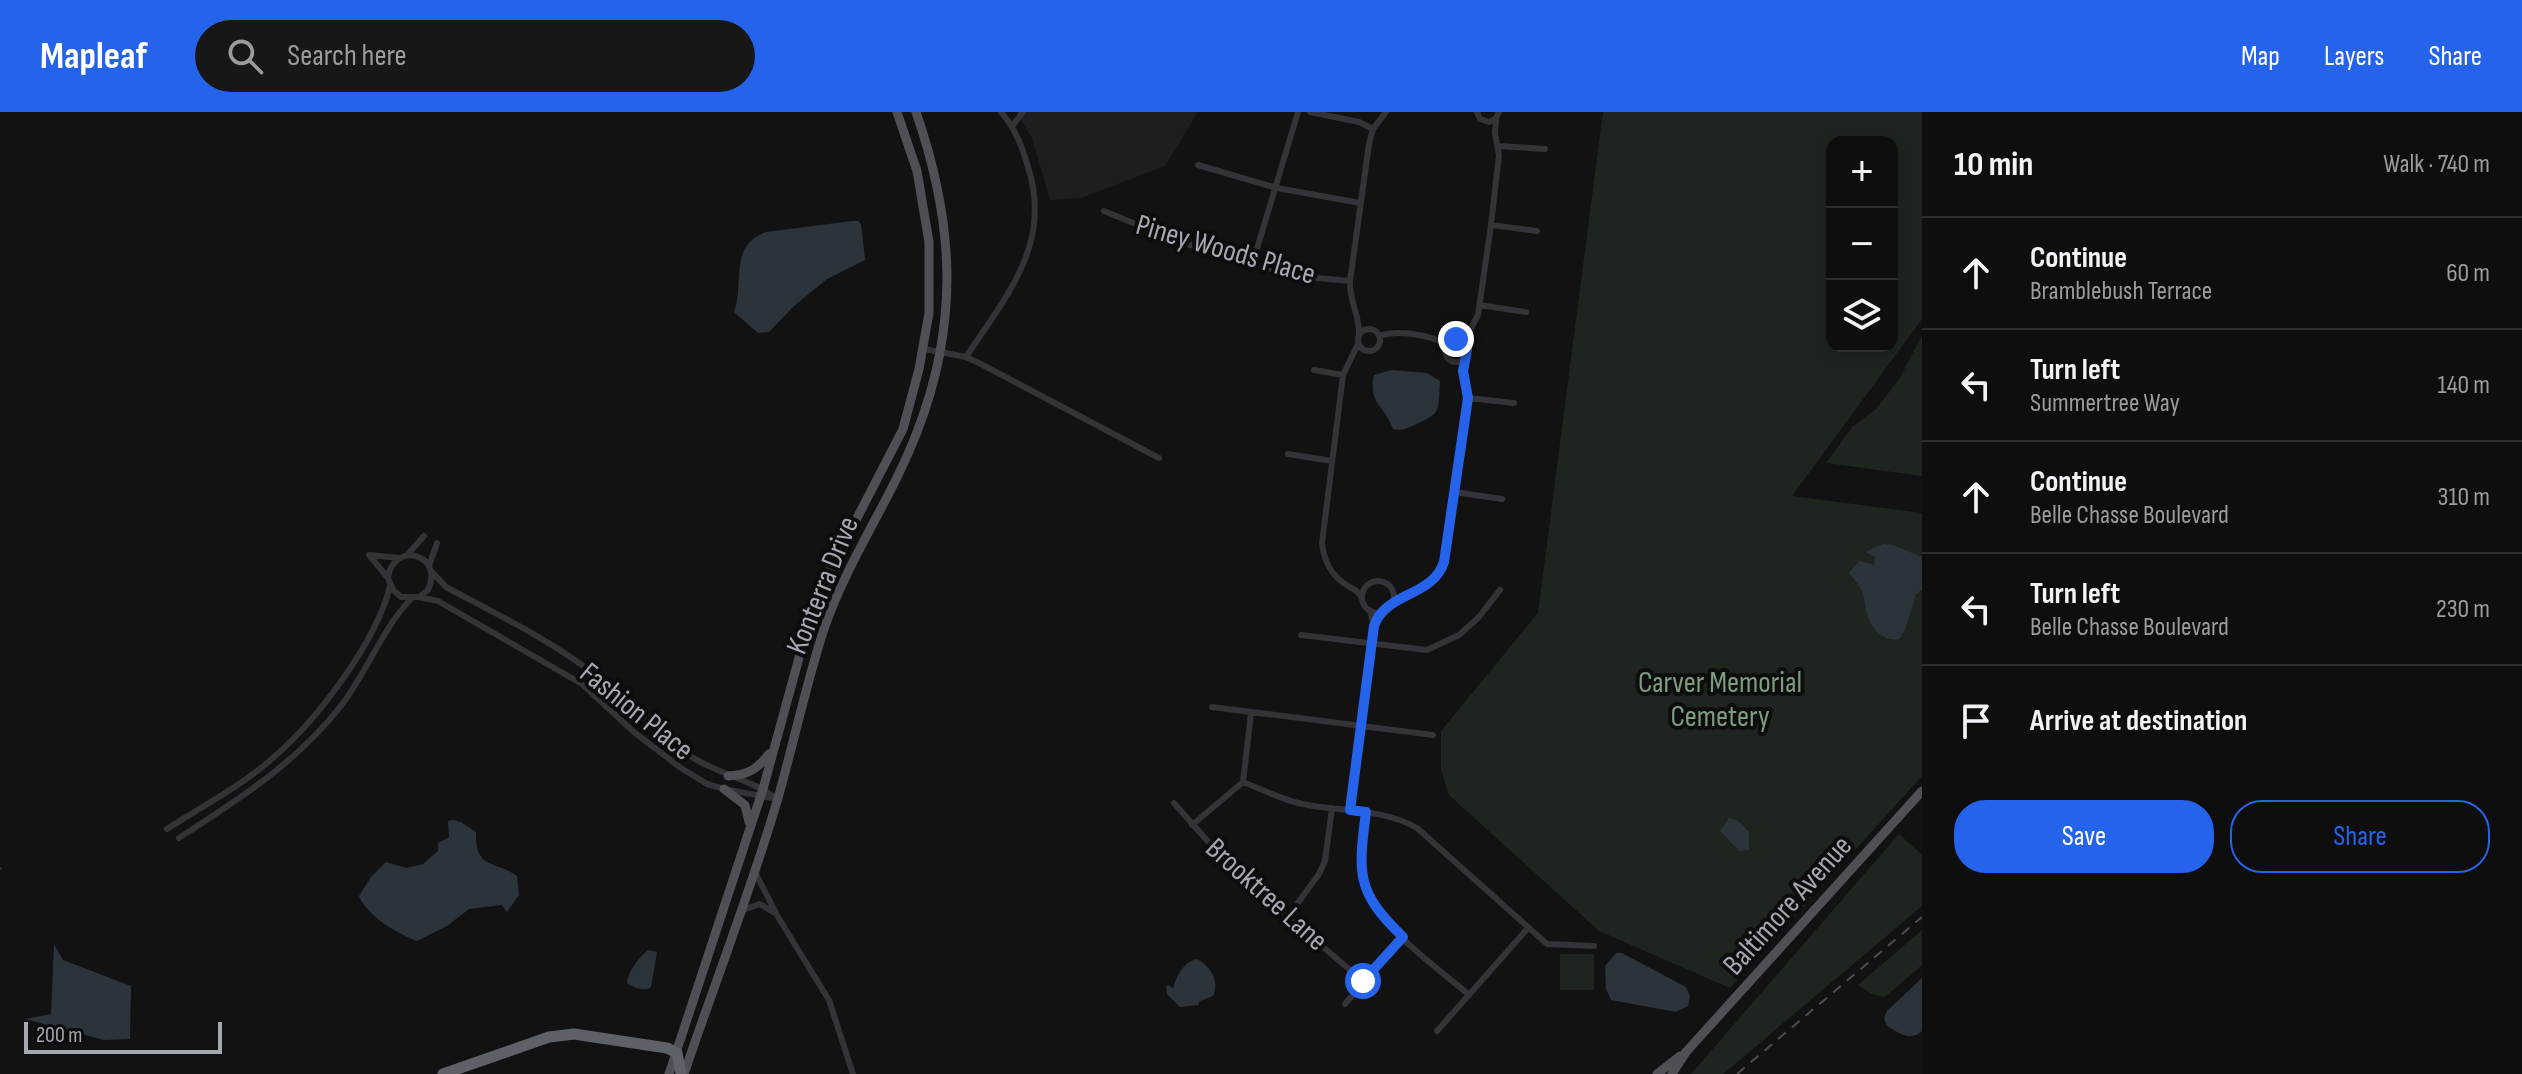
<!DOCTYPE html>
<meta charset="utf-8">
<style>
:root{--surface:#0e0e0e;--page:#171717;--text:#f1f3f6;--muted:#9b9c9e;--line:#2e2e2e;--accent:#2563eb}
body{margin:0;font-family:"Sofia Sans Condensed",sans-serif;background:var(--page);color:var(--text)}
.controls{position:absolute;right:24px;top:24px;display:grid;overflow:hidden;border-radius:16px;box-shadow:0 4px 12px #0003}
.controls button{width:72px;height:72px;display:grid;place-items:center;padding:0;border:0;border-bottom:2px solid var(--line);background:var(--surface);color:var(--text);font:40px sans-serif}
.scale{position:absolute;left:24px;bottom:20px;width:198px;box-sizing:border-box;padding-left:8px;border:4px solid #a4a8b3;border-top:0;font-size:22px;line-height:28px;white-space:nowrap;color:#a4a8b3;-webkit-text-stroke:6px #0d0d0e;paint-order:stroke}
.stop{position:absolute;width:24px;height:24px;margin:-18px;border:6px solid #2563eb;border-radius:50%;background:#fff}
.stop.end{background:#2563eb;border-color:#fff;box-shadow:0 2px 8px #0008}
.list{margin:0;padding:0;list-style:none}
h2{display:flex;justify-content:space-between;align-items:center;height:104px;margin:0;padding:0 32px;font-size:34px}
h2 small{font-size:26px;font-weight:400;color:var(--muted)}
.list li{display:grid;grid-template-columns:52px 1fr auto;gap:24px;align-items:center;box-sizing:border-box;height:112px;padding:0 32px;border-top:2px solid var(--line)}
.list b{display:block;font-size:30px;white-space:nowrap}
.list p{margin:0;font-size:26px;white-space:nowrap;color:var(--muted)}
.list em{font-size:26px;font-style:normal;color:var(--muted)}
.actions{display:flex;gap:16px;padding:24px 32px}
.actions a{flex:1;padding:18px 0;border:2px solid var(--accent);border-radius:32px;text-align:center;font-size:28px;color:var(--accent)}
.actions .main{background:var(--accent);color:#fff}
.icon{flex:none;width:44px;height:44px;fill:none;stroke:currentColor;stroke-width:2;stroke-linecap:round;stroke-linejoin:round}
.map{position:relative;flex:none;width:1922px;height:962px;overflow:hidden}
header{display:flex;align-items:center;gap:48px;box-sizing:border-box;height:112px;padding:0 40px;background:var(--accent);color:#fff}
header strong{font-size:38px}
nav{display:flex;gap:44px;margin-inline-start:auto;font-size:28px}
.search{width:560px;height:72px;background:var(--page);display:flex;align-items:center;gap:20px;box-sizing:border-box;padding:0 28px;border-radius:44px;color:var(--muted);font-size:30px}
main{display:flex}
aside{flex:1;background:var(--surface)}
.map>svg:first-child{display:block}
</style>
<header>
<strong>Mapleaf</strong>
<div class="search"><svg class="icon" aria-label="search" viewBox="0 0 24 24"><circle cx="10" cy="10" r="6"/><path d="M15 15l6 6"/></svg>Search here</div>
<nav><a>Map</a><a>Layers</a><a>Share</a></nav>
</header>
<main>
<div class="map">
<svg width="1922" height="962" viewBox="0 0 1922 962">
<rect width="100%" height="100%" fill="#121213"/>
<path fill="#1e1e20" d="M 1016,0 L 1198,0 L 1165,54 L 1081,86 L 1050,88 L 1032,26 Z"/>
<path fill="#1e251f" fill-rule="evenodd" d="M 1603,0 L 1922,0 L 1922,207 L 1792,384 L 1922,401 L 1922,664 L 1730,876 L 1599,819 L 1449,683 L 1441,658 L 1441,619 L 1538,501 ZM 1832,30 L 1892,30 L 1892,234 L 1832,234 Z
M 1922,223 L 1922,364 L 1826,351 L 1852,315 L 1876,297 L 1900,266 Z
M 1899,722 L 1922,743 L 1922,794 L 1723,962 L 1691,962 Z
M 1922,818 L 1922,853 L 1885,885 L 1872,882 L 1858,873 Z
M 1560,842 L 1594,842 L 1594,878 L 1560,878 Z"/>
<path fill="#2c343b" d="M 852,109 L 858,109 L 861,112 L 865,148 L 827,167 L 794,194 L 769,220 L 758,221 L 734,200 C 745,169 728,134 766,120 Z
M 1391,258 L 1427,261 L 1440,269 C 1438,301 1442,301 1412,314 C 1405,317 1402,319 1393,317 C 1385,294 1368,292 1374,263 Z
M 1883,432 L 1893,433 L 1922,445 L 1922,478 L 1916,482 L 1905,518 L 1899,527 C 1884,530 1871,517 1867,502 C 1864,493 1865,485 1861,477 C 1858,471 1853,466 1849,461 L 1859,449 L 1874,453 L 1875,445 L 1865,440 Z
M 1729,706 L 1737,708 L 1749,720 L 1749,738 L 1739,739 L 1720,719 Z
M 453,708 L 461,710 L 476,720 C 475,758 494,748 517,764 L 519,783 L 507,800 L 502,793 L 469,797 L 447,814 L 417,829 C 397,821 368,805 359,784 L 371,765 L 386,750 L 407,756 L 423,752 L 438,739 L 438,731 L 449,725 L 448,709 Z
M 54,832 L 63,848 L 131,874 L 130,927 L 104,928 L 25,907 L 51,902 Z
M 648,838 L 657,840 L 651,875 C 646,880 633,876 627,871 C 628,860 639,845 648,838 Z
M 1616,841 L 1622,841 L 1686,875 L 1690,884 L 1688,894 L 1676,900 L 1611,888 L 1606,877 L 1605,854 Z
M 1197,847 C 1210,854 1220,868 1213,884 L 1200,889 L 1198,893 L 1180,895 L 1167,882 L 1166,875 L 1168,873 L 1173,876 C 1177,864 1183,850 1197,847 Z
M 1922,866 L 1922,919 C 1911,930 1899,921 1887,914 L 1884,906 L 1887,899 Z"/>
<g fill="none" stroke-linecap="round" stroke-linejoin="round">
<path stroke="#2c343b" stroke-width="2" d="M 0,757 L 1,756"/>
<path stroke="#333338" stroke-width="6" d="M 1310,0 L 1359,10 L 1373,17
M 1477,0 L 1480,7 L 1489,10 L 1496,6 L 1499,0
M 1013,13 L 1023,0
M 1499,34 L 1545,37
M 1198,53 L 1277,76 L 1360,91
M 1104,99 L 1177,129 L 1295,164 L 1350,169
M 1491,113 L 1537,119
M 1253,150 L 1298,0
M 1479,193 L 1526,200
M1358 228a11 11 0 1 1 22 0a11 11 0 1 1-22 0Z
M 1359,222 C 1360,204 1349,189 1350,169 L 1369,32 L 1373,17 L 1386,0
M 1379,224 C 1399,217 1428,223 1447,232
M1445 239a11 11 0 1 1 22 0a11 11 0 1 1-22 0Z
M 1358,232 L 1343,263 L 1322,431 C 1324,450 1331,464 1348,474 C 1355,478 1358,479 1362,487
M 1466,235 L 1467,224 L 1478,203 L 1491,113 L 1499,43 L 1495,21 L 1496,6
M 924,237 L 966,245 L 981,252 L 1159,346
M 966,245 C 1006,184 1053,132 1028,55 C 1022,34 1015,16 1001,0
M 1314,258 L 1343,263
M 1468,286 L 1514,291
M 1288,342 L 1332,349
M 1454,380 L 1502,387
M 408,442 L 424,424
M 429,454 L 437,431
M 432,460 L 446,475 C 496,502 549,527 594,562 C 627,587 653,619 687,642 C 714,661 748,666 774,685
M 388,466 C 393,428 445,442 428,478 L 419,485 L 401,485 L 393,478 L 388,466 L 369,443 L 399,446
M1362 485a16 16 0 1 1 32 0a16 16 0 1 1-32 0Z
M 419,485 L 438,489 L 582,572 L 635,621 L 681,656 L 707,672 L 724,677 L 777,687
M 1392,491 C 1410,473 1434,482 1444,450 L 1468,286 L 1463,259 L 1466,244
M 1301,523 L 1427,538 L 1459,523 L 1478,506 L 1500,478
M 1212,595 L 1433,623
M 1243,670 C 1263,678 1281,687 1302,692 C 1341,700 1382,696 1417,716 L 1547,832 L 1594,834
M 1174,691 L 1233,758 L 1363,869
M 1350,698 L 1374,514 L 1370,498
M 1366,700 C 1364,721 1359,742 1362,763 C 1368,809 1435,853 1469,883
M 1192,713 L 1243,670 L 1251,601
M 167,717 C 203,694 243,673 274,645 C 318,607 377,529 390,474
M 179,726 C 238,688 296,651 340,595 C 367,561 381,518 411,487
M 754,758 L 778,805 L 829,888 L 853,962
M 743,798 L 760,792 L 773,800
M 1289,803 L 1319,762 L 1325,749 L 1332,696
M 1345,892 L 1403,825
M 1437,919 L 1528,816"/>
<path stroke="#4f5056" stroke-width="9" d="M 728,664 C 747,663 757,658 769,642
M 724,677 L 745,693 L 749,710
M 669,962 L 763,677 L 808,513 L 824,470 L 903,317 L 919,257 L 929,201 L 929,130 L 917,59 L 897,0
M 684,962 C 715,870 751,779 778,686 C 794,630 806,572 824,517 C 848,447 891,388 917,320 C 960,209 954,110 916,0
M 1657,962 L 1680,944
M 1672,962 L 1686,940 L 1922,679"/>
<path stroke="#5f6168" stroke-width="11" d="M 443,962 L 549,925 L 574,922 L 667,936 L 677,941 L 681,962"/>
<path stroke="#4c4d52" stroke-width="2" stroke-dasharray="10 8" stroke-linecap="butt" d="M 1737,962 L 1922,805"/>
</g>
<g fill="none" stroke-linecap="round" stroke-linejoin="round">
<path stroke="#2563eb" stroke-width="10" d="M 1363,869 L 1403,825 C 1356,780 1358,762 1366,700 L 1350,698 L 1374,514 C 1385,480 1433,485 1444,450 L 1468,286 L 1463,259 L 1467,238 L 1465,232 L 1456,227"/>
</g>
<g text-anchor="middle" stroke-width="8" stroke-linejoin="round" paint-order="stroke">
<g font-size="30" fill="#a4a8b3" stroke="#0d0d0e">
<text transform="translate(1226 137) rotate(16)" y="10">Piney Woods Place</text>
<text transform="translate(822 473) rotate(-68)" y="10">Konterra Drive</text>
<text transform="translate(637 599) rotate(39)" y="10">Fashion Place</text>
<text transform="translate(1267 782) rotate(42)" y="10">Brooktree Lane</text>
<text transform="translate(1787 793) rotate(-48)" y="10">Baltimore Avenue</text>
</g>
<g font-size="30" fill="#7c9d7f" stroke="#0d0d0e">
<text x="1720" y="580">Carver Memorial<tspan x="1720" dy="34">Cemetery</tspan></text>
</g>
</g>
</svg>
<div class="controls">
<button>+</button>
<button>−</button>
<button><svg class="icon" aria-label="layers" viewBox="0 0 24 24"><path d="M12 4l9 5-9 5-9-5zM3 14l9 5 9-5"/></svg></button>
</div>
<div class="scale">200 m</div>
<div class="stop" style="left:1363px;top:869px"></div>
<div class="stop end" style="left:1456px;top:227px"></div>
</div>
<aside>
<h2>10 min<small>Walk · 740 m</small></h2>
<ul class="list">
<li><svg class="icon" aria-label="ahead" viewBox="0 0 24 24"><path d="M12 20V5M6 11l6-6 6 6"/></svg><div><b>Continue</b><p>Bramblebush Terrace</p></div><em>60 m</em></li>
<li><svg class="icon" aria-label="left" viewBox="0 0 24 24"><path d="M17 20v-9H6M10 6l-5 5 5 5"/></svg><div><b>Turn left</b><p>Summertree Way</p></div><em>140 m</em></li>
<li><svg class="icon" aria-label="ahead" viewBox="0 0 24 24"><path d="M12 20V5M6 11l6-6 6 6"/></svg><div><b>Continue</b><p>Belle Chasse Boulevard</p></div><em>310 m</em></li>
<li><svg class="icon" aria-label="left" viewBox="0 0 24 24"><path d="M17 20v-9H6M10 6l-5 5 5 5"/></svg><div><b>Turn left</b><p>Belle Chasse Boulevard</p></div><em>230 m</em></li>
<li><svg class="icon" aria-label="arrive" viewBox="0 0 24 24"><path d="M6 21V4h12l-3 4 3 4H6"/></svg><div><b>Arrive at destination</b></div></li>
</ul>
<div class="actions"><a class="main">Save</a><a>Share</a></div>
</aside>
</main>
